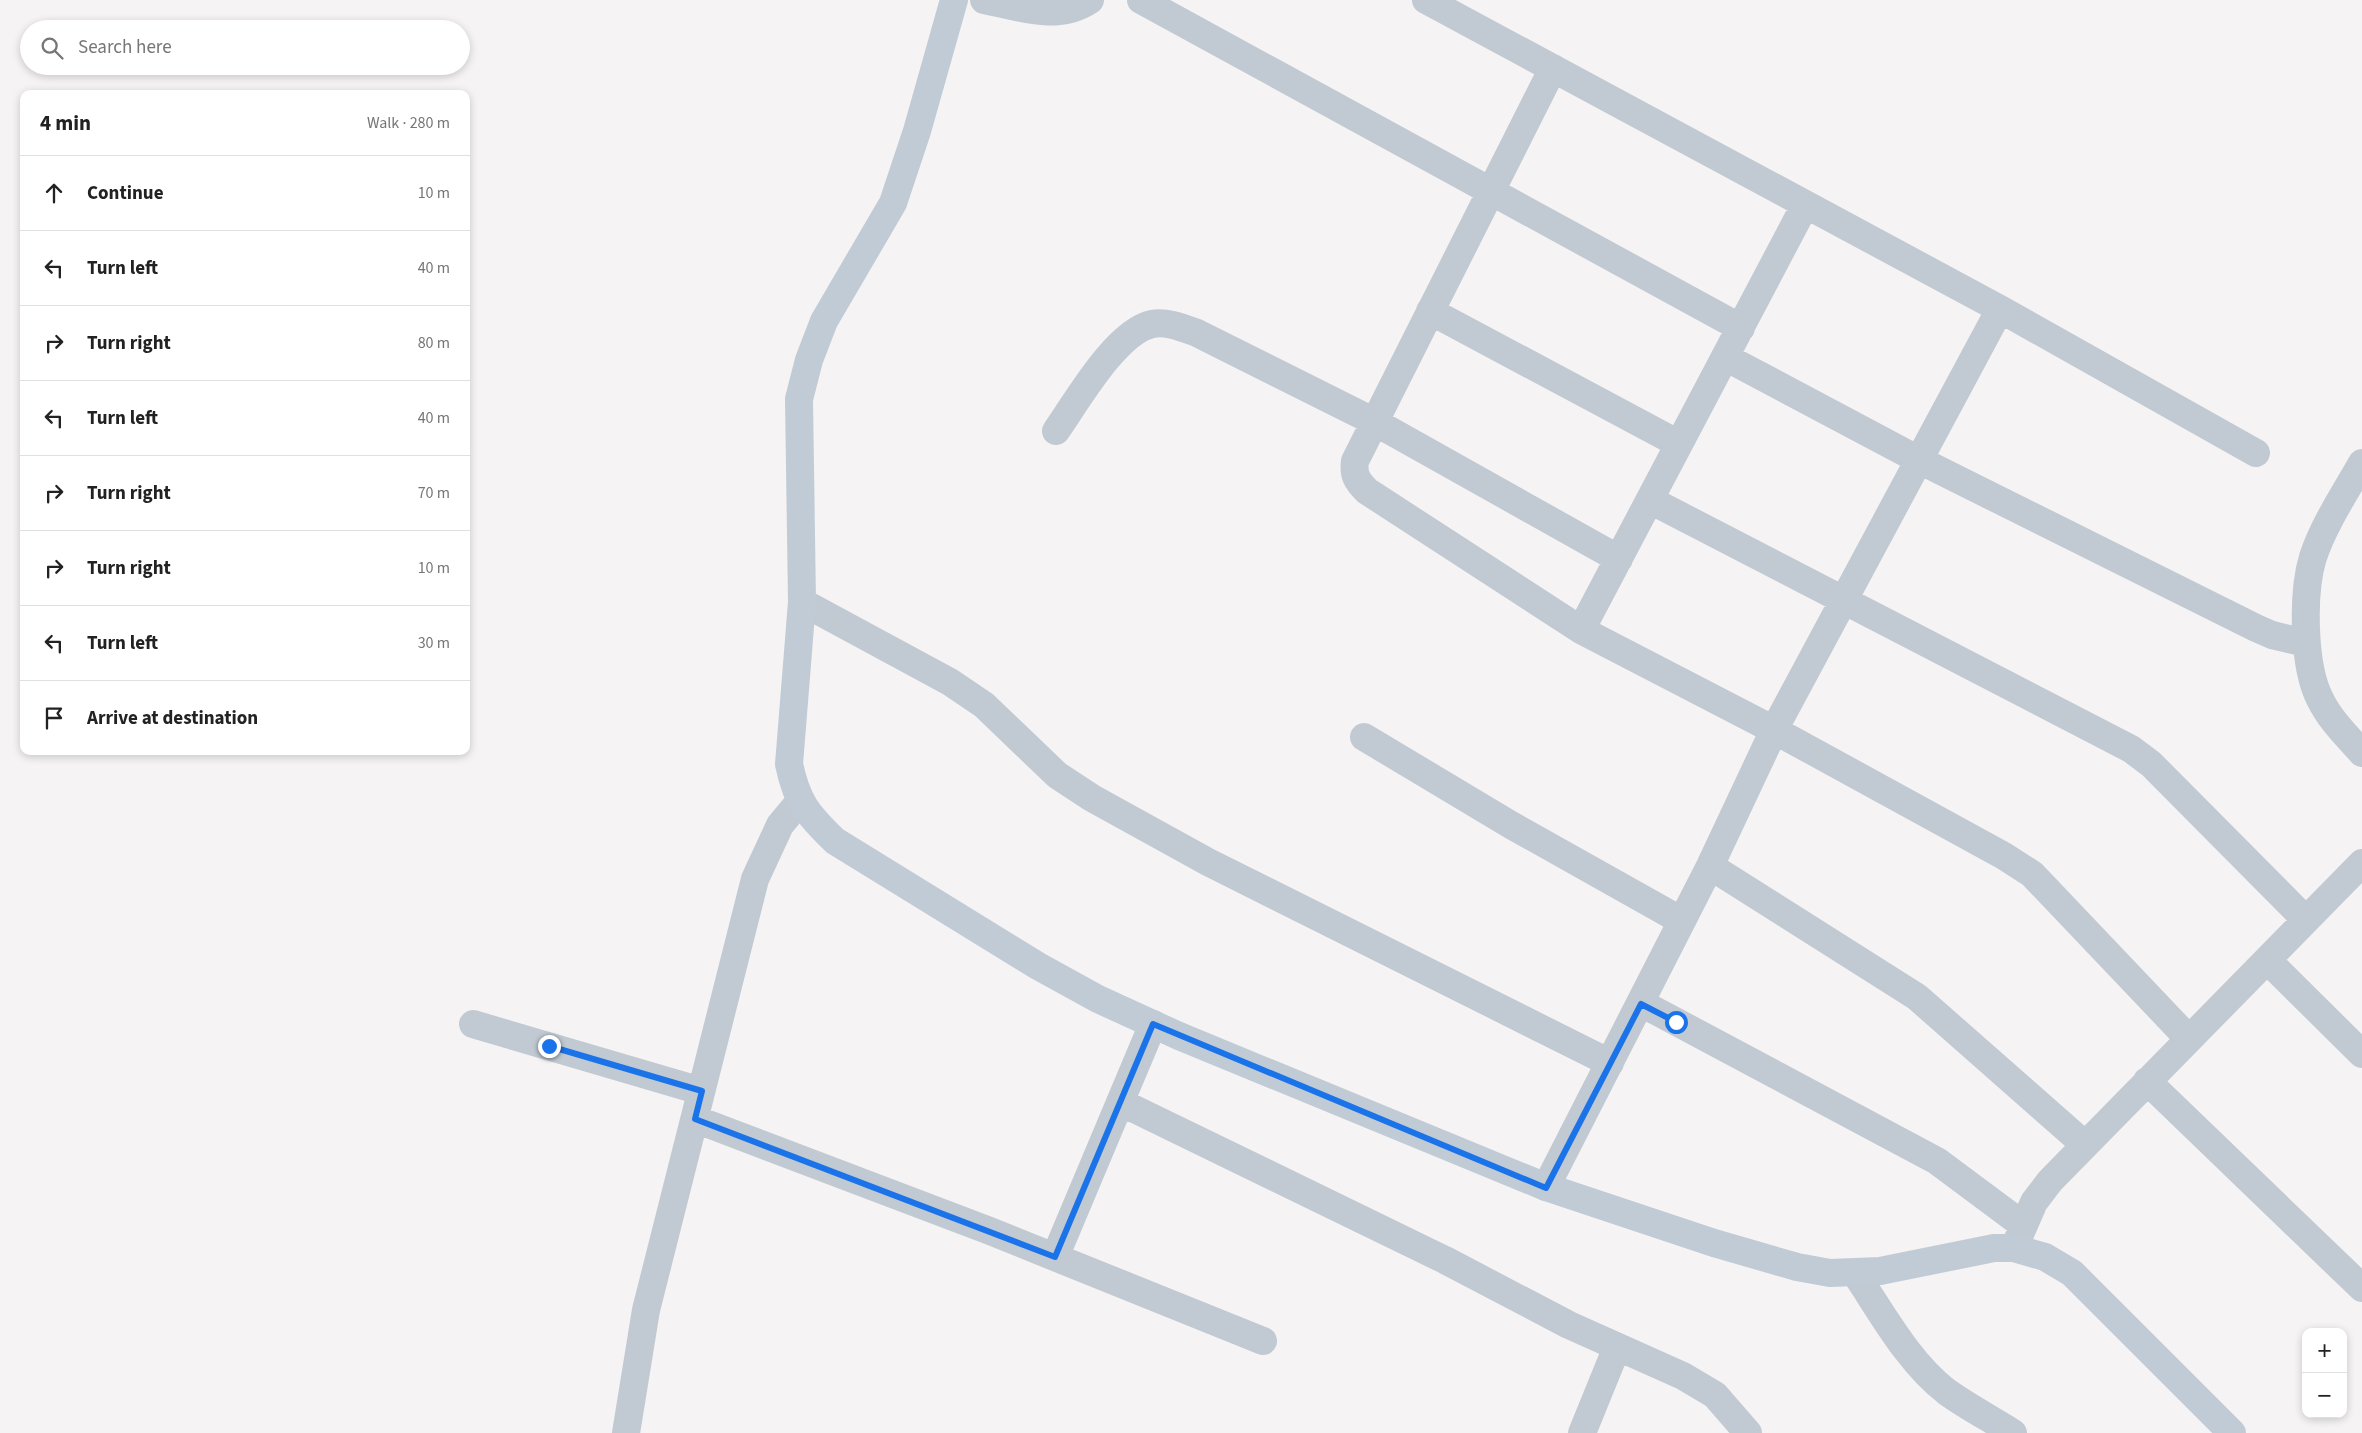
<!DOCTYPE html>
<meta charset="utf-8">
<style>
:root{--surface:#fff;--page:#f2f2f2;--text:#222;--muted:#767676;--line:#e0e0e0}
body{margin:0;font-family:"Source Sans 3",sans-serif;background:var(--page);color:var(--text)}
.controls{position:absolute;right:15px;bottom:15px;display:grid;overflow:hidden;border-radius:10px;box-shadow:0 2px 8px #0003}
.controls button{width:45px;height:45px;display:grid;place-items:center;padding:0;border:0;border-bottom:1px solid var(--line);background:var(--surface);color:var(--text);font:25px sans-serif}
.stop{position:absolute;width:15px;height:15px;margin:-11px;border:4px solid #1a73e8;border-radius:50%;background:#fff}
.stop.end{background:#1a73e8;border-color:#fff;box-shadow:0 1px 5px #0008}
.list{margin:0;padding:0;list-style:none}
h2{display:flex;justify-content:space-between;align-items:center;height:65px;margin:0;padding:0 20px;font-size:21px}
h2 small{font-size:16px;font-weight:400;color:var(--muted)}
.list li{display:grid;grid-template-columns:32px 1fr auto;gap:15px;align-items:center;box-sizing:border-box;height:75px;padding:0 20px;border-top:1px solid var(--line)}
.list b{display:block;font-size:19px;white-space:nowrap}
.list em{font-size:16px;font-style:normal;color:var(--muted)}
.icon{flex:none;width:28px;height:28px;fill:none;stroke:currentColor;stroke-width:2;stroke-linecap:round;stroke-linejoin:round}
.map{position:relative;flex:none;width:2362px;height:1433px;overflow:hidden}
.search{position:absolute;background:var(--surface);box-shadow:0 2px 8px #0003;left:20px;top:20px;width:450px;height:55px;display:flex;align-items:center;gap:12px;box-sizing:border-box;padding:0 18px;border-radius:28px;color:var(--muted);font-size:19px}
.panel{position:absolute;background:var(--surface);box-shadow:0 2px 8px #0003;left:20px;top:90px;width:450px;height:665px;border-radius:10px}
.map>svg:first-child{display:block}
</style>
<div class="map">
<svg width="2362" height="1433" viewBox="0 0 2362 1433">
<rect width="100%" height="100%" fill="#f5f3f3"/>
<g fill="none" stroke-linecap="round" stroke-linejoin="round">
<path stroke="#c1cad2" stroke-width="28" d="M 984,0 C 1020,7 1057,22 1090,0
M 1141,0 L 1741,328
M 1426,0 L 2000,309 L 2256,453
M 1553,68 L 1355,461 C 1353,475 1357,481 1367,491 L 1581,630 L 1774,730 L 2004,856 L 2032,874 L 2189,1039
M 1430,311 L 1679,444
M 1725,357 L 1919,460 L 2256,628 L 2272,635 L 2306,643
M 1056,431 C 1077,401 1116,332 1152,324 C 1167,321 1183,328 1197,333 L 1373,421 L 1619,559
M 2362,463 C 2345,493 2324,524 2313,557 C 2302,593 2303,666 2320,699 C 2330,720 2347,736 2362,753
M 1650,500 L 2131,749 L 2151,764 L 2306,920
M 802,602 L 950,682 L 984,705 L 1057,775 L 1092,798 L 1208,862 L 1610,1063
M 1581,630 L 1805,205
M 1364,737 L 1511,825 L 1682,921
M 1710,866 L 1917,997 L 2084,1144
M 2267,960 L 2362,1054
M 1641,1003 L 1937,1161 L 2023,1225
M 473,1024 L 701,1091
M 2147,1081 L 2362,1288
M 1120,1102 L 1445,1260 L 1569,1325 L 1683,1376 L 1715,1395 L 1748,1433
M 695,1119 L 990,1231 L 1263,1341
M 1546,1187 L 1710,866 L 1774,730 L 2000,309
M 2014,1248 L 2034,1202 L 2050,1181 L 2362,863
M 1055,1257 L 1153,1024
M 1855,1273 C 1882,1313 1908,1362 1947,1392 C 1968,1407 1991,1419 2013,1433
M 626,1433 L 646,1310 L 755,879 L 780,825 L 800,801
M 1582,1433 L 1617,1347"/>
<path stroke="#c1cbd6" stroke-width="28" d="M 954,0 L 917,131 L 893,203 L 824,321 L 809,360 L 799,399 L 802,602 L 789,764 C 797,802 807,814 835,841 L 1038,966 L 1098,999 L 1179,1036 L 1546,1187 L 1714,1243 L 1797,1267 L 1830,1273 L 1880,1271 L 1994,1248 L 2014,1248 L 2045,1257 L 2072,1273 L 2232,1433"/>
</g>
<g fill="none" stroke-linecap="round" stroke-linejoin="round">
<path stroke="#1a73e8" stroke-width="6" d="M 549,1046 L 702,1091 L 695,1119 L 1055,1257 L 1153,1024 L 1546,1188 L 1641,1004 L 1676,1022"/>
</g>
</svg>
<div class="controls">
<button>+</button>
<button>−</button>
</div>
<div class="stop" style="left:1676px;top:1022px"></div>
<div class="stop end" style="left:549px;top:1046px"></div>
<div class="search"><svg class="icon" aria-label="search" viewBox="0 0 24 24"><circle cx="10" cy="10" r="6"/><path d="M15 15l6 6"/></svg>Search here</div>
<section class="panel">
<h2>4 min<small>Walk · 280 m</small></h2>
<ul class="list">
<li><svg class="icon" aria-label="ahead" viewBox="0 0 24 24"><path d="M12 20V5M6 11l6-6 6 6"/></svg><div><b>Continue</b></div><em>10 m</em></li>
<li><svg class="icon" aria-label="left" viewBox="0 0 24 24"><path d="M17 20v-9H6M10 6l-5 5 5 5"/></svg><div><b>Turn left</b></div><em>40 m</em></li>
<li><svg class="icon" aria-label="right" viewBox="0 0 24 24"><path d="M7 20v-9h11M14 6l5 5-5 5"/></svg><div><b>Turn right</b></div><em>80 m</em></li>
<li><svg class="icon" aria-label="left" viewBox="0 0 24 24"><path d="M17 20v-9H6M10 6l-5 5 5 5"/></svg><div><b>Turn left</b></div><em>40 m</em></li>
<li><svg class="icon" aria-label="right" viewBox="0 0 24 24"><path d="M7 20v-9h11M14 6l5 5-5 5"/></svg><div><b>Turn right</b></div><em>70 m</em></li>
<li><svg class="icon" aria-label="right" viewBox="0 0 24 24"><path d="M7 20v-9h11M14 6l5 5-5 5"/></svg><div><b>Turn right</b></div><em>10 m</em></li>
<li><svg class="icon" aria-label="left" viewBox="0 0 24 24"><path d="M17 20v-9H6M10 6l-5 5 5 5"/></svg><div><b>Turn left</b></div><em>30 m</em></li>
<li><svg class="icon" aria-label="arrive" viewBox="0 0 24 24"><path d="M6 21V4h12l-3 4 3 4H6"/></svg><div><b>Arrive at destination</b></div></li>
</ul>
</section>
</div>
